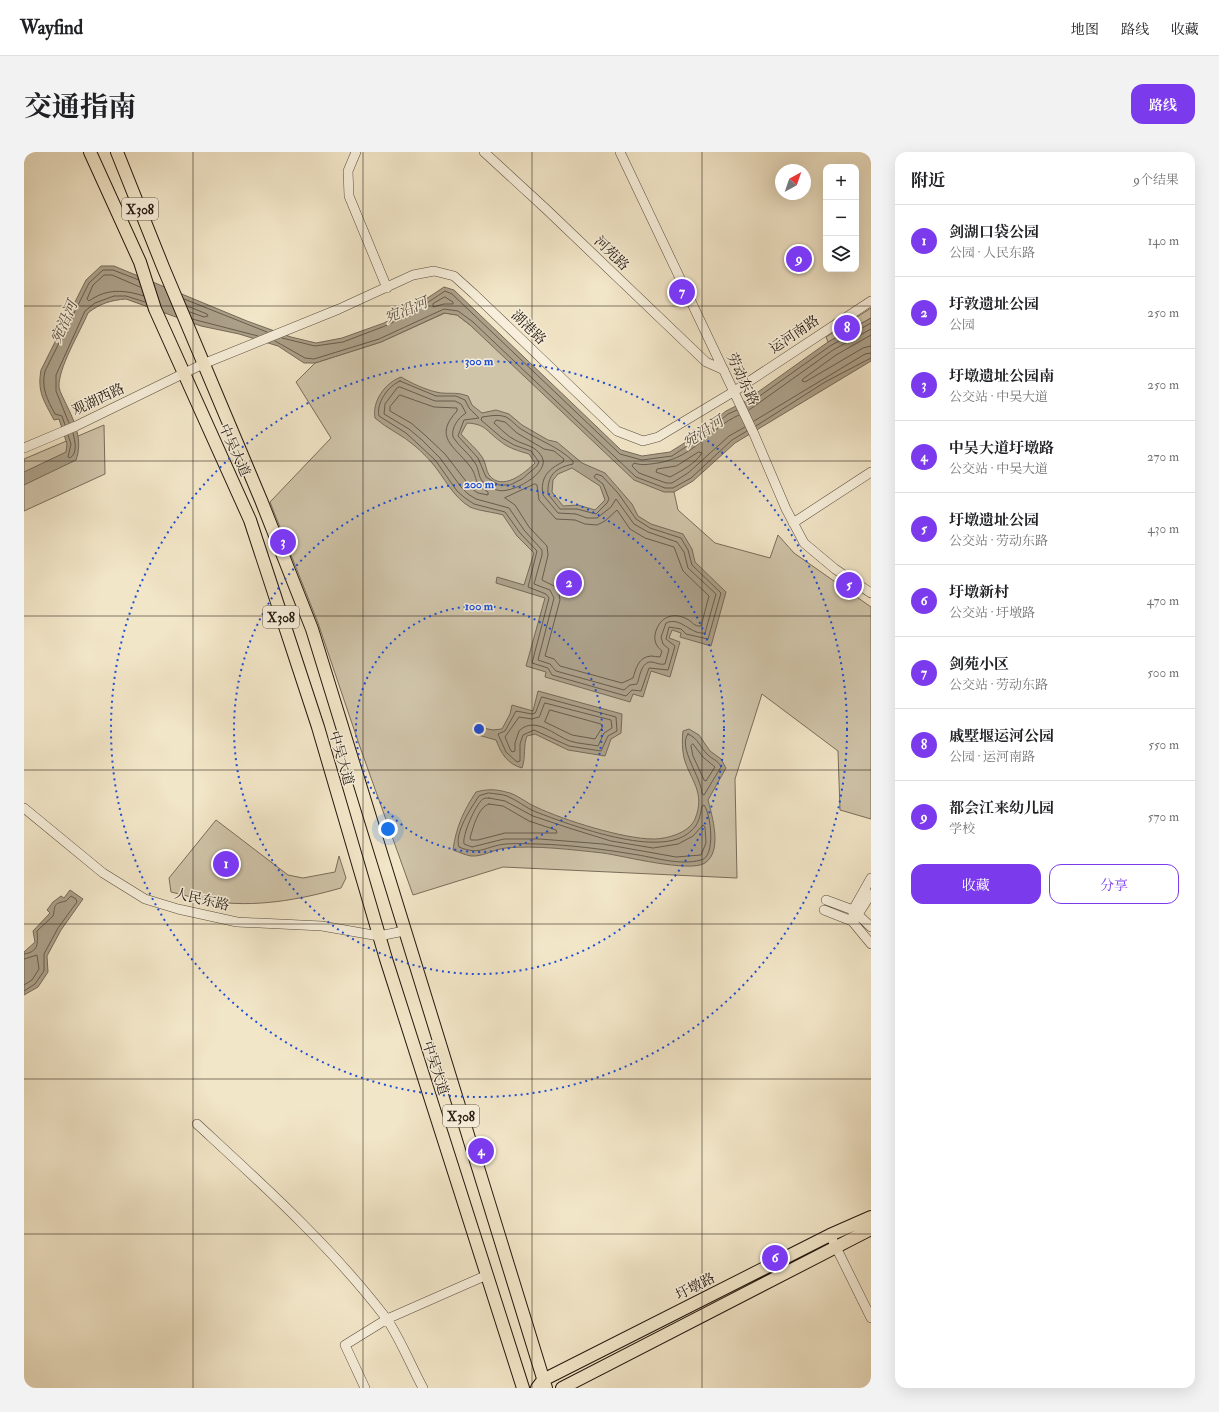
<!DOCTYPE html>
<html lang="zh">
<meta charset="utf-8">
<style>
:root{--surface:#fff;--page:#f2f2f2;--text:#202124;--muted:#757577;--line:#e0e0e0;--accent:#7c3aed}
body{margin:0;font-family:"IM FELL Double Pica","Noto Serif SC",serif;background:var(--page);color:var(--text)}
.controls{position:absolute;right:12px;top:12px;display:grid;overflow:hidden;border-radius:8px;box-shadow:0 4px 16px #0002}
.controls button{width:36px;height:36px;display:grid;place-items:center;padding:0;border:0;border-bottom:1px solid var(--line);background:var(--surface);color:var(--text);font:20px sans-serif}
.compass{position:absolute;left:751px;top:12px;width:36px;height:36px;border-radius:50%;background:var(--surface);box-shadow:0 4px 16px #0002;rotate:40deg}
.you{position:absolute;left:364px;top:677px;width:14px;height:14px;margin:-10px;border:3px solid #fff;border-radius:50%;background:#1a73e8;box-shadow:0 0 0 6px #1a73e833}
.badge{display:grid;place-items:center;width:26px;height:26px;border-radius:50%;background:var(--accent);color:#fff;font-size:13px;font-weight:700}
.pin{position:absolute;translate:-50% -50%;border:2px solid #fff;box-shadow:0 1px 4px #0006}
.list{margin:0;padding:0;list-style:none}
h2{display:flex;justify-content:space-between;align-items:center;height:52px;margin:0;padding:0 16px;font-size:17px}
h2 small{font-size:13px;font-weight:400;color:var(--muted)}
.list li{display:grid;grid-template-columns:26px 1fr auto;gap:12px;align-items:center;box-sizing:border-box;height:72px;padding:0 16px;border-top:1px solid var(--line)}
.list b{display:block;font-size:15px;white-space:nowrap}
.list p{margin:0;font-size:13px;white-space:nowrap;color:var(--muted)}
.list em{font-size:13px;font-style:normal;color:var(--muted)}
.actions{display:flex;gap:8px;padding:12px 16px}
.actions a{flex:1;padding:9px 0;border:1px solid var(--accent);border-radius:12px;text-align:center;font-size:14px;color:var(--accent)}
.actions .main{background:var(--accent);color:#fff}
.icon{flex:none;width:22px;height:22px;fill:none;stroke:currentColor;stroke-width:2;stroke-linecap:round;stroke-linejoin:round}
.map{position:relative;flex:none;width:847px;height:1236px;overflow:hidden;border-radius:12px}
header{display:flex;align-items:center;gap:24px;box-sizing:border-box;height:56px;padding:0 20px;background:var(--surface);border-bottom:1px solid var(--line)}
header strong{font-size:19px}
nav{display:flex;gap:22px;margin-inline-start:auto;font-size:14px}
.intro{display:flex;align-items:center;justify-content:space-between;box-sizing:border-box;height:96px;padding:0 24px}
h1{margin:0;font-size:28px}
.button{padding:10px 18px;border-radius:12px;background:var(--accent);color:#fff;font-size:14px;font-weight:700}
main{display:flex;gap:24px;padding:0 24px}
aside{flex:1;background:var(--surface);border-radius:12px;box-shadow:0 4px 16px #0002}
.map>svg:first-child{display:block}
</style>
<header>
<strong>Wayfind</strong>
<nav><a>地图</a><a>路线</a><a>收藏</a></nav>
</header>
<div class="intro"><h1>交通指南</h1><a class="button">路线</a></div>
<main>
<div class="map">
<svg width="847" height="1236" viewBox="0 0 847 1236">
<rect width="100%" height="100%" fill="#f2e6c8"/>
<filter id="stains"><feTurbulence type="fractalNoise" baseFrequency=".005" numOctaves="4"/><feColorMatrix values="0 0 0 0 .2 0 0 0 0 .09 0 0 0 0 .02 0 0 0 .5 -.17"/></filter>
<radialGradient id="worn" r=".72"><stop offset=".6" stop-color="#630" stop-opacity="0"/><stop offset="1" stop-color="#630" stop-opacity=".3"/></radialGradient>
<path fill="#cfc3a8" stroke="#796d5b" d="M 847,156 L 847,166 L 804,190 L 802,185 Z
M 421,161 L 433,163 L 446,173 L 617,319 L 649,314 L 650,340 L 654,358 L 691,391 L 746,406 L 754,383 L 770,401 L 847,455 L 847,667 L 816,658 L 814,599 L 738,542 L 711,627 L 713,726 L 479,715 L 389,743 L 336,595 L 294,471 L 246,350 L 307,286 L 272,230 L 291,211 L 357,190 Z
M 80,273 L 81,322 L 0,359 L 0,307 Z
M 192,668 L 264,723 L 279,726 L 311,720 L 315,704 L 322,726 L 317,736 C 275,748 230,756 186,749 C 173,747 160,743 147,740 L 145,726 Z"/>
<path fill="#aca089" stroke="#756958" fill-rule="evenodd" d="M 77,114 L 90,114 L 223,169 L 267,185 L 292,191 L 318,186 L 360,171 L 387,157 L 420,135 L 430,138 L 597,298 L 618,304 L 646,300 L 670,285 L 702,259 L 720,250 L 804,190 L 847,166 L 847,209 L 711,291 L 669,329 L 650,340 L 640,340 L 610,328 L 446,173 L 433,163 L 420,161 L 357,190 L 291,211 L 280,211 L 254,194 L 215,182 L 177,174 L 102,147 C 87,148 75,152 64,161 C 56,180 34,216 35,235 C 36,241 40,247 42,252 C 51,270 59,289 52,308 L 0,333 L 0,320 L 42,300 L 43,292 L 35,267 L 30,268 C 20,249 13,240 17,218 L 62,128 Z
M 377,225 C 387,231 400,237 412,240 C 425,243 430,239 444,244 L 448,253 L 458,261 L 472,258 L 485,262 L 498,273 L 524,288 L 533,290 L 558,311 L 581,321 L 608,352 L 614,364 L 627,372 L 659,382 L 668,397 L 671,410 L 702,440 L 687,494 L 656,485 L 657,481 L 648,478 L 645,486 L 656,490 L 646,525 L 627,519 L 619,545 L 609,542 L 606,550 L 521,525 L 522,520 L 502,514 L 521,446 L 472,431 L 473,425 L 500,433 L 510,401 L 493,384 L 479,363 C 469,360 455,359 446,355 C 428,344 421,326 408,311 C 403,305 397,299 391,294 C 379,283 363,277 351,266 C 348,249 361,231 377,225 ZM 443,271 C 462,272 462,279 476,289 C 484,296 495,299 505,302 L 511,311 C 501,321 478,340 465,323 C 462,319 462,310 458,305 C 453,297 444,290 437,282 ZM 548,316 L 576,334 L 581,348 L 571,358 L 554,353 L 539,354 L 528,340 L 529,328 L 534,322 Z
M 514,539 L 598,562 L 597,581 L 587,587 L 581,604 L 544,598 L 511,582 L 503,584 C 499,594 502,605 498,616 C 483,612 477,601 472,588 L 454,583 L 459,576 L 469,578 L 478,577 L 486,562 L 488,553 L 509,559 Z
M 665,577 L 675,583 L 686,599 L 697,607 L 702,616 L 684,648 C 688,664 699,699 681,711 C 666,721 600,704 579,701 C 550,698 512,693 482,696 C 470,697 459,705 447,704 C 441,703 435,700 429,698 C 432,675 440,658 452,640 C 463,637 471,637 482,640 C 493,642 502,651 512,655 C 539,668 600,687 629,687 C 643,687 665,681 671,667 C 682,640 666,628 660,606 C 658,597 658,588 659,579 Z
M 46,738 L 59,747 L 37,778 L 23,804 L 24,820 L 14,835 L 0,843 L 0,800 L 11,790 L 9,779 L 26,761 L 23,758 L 29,750 L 37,744 L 40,746 Z"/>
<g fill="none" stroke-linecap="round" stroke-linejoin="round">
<path stroke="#685c4c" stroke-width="1" d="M 116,135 L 88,123 L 80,123 L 69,133 L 63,147 L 65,149 C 83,136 101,138 120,144
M 421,145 L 429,150 L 429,152 L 420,152 L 409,155 L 409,152 Z
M 160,147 L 243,180
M 163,154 L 183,162 L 184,164 L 180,165 L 166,160
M 168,167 L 234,184
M 847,183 L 812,203 L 779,227 L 778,229 L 781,230 L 839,196 L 847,194
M 258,186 L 291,194 L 319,190 L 361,174 L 388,161 L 421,139 L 428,142 L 596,302 L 618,308 L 648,304 L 672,288 L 704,262 L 713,258
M 251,189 L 281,206 L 290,207 L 355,187 L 420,157 L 434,159 L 449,170 L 612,325 L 641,336 L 649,336 L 667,326 L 708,288 L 723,279
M 376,229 L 412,244 L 432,244 L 441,248 L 445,256 L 455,266 L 440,268 L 434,284 L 454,306 L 462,325 L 475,333 L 486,333 L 498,327 L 513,314 L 515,310 L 507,299 L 490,293 L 478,286 L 457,268 L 458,265 C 466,264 474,262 482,265 C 488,268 492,274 497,277 C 516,289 533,294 549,309 L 549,312 C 531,316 523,323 524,342 L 536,357 L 553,357 L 572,362 L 583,351 L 585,347 L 579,332 L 570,325 L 572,322 L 578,324 L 594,341 L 612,367 L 626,376 L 657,386 L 664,398 L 668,413 L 697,441 L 684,487 L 662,482 L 657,477 L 645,475 L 642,487 L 651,494 L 644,518 L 625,516 L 617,539 L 608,538 L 602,544 L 528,523 L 524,516 L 508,511 L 525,446 L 522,442 L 504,435 L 513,399 L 496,381 L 481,360 L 450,352 L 441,346 L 433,339 L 412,309 L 394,292 L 382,281 L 355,264 C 352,251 364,234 376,229 Z
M 376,235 L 411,249 L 431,249 L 437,252 L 442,261 C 434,266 427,276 429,285 C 435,295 445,301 451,311 C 455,316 454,325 459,330 C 463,333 468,336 473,338 C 486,343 527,321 518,305 C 511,293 502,294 491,288 C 483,284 477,277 470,271 L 472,268 L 481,270 L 493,281 L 520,297 L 530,299 L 540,307 L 539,310 C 524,317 516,326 519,343 L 534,361 L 552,362 L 563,366 L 573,366 L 587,355 L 592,347 L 610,372 L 624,380 L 653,390 L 660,400 L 664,416 L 692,442 L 681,481 C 666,483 657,464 642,471 L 637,485 L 639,492 L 645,497 L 641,512 C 636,513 633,511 628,510 C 617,509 616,525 613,532 L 606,533 L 600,538 L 532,519 L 526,512 L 514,508 L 530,446 L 526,438 L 510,432 L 518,403 L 518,398 L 500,378 L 485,356 L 452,347 L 444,342 L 437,335 L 416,306 L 398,288 L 385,277 L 360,262 L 361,252 L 373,236 Z
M 376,243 L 410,255 L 433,256 L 433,259 C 409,285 430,294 445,313 C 455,325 447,329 464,340 L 464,343 L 454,341 L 448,337 L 421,302 L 402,284 L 387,271 L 366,259 L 366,255 Z
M 723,253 L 806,194 L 847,171
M 725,258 L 809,198 L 847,177
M 715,263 C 684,277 671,305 634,311 C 625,312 619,314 610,311 L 608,314 L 615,321 L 642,331 L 648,331 L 664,321 L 705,284 L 721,275
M 730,269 L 841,202 L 847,201
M 45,271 L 32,239 L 32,223 L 61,159 L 71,151 L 90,144 L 102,144 L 121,150
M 41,273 L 38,264 L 31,262 C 23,247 17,236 21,219 L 65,131 L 79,118 L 89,118 L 115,128
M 732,274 L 801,230 L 847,206
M 44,283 L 47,292 L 44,305 L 46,306 C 54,301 51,289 49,281
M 675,300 L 678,301 C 671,312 657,319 646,325 L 632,320 L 633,317 L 652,314 Z
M 511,332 L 513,333 L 515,348 L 532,367 L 551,368 L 561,372 L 573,373 L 581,369 L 593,358 L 606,377 L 621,386 L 650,395 L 659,419 L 685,444 L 677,474 C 670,475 669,470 663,467 C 648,459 634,466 631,483 C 630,490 633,495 638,499 L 636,505 C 633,505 630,504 627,504 C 614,505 612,517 609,526 L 598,531 L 536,514 L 530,507 L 521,504 L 536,448 L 535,442 L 532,435 L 518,428 L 524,403 L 523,394 L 505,375 L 491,353 L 481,346 Z
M 518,545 L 592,565 L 593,579 L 584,584 L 577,599 L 545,594 L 510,578 L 499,583 L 496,592 L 496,609 L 493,610 L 482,600 L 474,582 L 481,579 L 492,559 L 508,562 L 511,561 Z
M 521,551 L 587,568 L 588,576 L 580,581 L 574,594 C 565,592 555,592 546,589 C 531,584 511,563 495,579 L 491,591 L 491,599 L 488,600 L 486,597 L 481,585 L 495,565 L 508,567 L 515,565 Z
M 526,558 L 577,572 L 579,574 L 571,587 L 548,583 L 521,570 Z
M 664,582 C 674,586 676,595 683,602 C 689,608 694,608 697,615 L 680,643 L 678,642 C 678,626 653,595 664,582 Z
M 669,592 L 679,605 L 691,615 L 682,629 L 680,628 L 669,604 L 667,594 Z
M 465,641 C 471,642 478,642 483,644 C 493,648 502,656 512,660 C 547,673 637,708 667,679 C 675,672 676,664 678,654 L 680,653 C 687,662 692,705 677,708 C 655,714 630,705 608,702 C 578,697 546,693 515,692 C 504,692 492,691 482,692 C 461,694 457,704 435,695 C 430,681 447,656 455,644 Z
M 465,646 L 481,649 L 509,664 L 545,676 L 587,689 L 629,696 L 654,692 L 669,684 L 679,673 L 681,675 L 682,691 L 677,703 L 652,705 L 579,692 L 516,687 L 480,687 L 448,695 L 440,692 C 438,684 451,653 459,647 C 460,646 463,646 465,646 Z
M 465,652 L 479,654 L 505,669 L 532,678 L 533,681 L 481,681 L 454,688 L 447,688 L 446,686 C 449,676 454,655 465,652 Z
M 0,802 C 15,800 14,791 13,779 L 29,764 C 32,753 28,752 42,749 L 47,744 L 52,747 L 53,750 L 34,776 L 20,802 L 20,819 L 11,832 L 0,839
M 0,807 L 13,803 L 15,817 L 8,828 L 0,833"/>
<defs>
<path id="minor" d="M 332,0 L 324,19 L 325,44 L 363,136
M 460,0 L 522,57 L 682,210 L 700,218
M 596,0 L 730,282 L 762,357 L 780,391 L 811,417 L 847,441
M 0,296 L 52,274 L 179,212 L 315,157 L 389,123 L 410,119 L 430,124 L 450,142 L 593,279 L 619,289 L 634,285 L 709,240 L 847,149
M 769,371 L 847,320
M 0,656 L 79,721 L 121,747 L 154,757 L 213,770 L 298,774 L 355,784 L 380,779
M 802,748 L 829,758 L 847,775
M 800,758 L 828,769 L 847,792
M 829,763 L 829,758 L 847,726
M 831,767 L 847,742
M 173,972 C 239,1033 307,1094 362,1166 C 375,1184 388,1216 399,1236
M 806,1083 L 847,1166
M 341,1236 L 321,1193 L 363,1167 L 463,1123"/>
<path id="major" d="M 66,0 L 116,110 L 131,157 L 226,368 L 294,575 L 362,807 L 499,1236
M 93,0 L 139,115 L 237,348 L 288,477 L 522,1236
M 513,1236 L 519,1228 L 806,1083 L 847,1065
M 538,1236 L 847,1077"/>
</defs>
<use href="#minor" stroke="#574b3c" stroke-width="10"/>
<use href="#major" stroke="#23170e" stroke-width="14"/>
<use href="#minor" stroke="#f7efdb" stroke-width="9"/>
<use href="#major" stroke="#f2e6c8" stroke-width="12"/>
</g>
<path fill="none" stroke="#23170e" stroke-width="1" stroke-opacity="0.55" d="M 169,0 L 169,1236M 339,0 L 339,1236M 508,0 L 508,1236M 678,0 L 678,1236M 0,154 L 847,154M 0,309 L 847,309M 0,464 L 847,464M 0,618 L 847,618M 0,772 L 847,772M 0,927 L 847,927M 0,1082 L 847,1082"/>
<g fill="none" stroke="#1d4ed8" stroke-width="2" stroke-dasharray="2 4">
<circle cx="455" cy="577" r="123"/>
<circle cx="455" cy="577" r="245"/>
<circle cx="455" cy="577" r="368"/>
</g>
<g text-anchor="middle" stroke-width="3" stroke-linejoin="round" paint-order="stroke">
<g fill="#f7efdb" stroke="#63584c" stroke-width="1">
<rect x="98" y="46" width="36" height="22" rx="3"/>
<rect x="239" y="454" width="36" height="22" rx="3"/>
<rect x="419" y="953" width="36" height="22" rx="3"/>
</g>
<g font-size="13" font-weight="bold" fill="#23170e">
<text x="116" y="62">X308</text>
<text x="257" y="470">X308</text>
<text x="437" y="969">X308</text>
</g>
<g font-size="14" fill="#23170e" stroke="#f7efdb">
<text transform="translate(588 101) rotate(44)" y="5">河苑路</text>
<text transform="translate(505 175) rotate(44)" y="5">湖港路</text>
<text transform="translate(770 182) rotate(-34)" y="5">运河南路</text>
<text transform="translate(719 227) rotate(65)" y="5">劳动东路</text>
<text transform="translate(74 247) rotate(-25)" y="5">观湖西路</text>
<text transform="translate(211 298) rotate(66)" y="5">中吴大道</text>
<text transform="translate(318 606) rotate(74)" y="5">中吴大道</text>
<text transform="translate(178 747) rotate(13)" y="5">人民东路</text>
<text transform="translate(412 916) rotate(72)" y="5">中吴大道</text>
<text transform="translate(671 1134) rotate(-27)" y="5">圩墩路</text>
</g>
<g font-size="15" font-style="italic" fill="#5a4e3f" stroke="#f7efdb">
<text transform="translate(382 158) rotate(-22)" y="5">宛沿河</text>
<text transform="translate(40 170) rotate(-66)" y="5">宛沿河</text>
<text transform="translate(679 280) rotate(-33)" y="5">宛沿河</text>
</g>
</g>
<circle cx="455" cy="577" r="6" fill="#1d4ed8" stroke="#f7efdb" stroke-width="2"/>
<g font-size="12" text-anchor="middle" font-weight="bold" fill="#1d4ed8" stroke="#f7efdb" stroke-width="3" stroke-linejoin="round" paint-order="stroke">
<text x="455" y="213">300 m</text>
<text x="455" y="336">200 m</text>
<text x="455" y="458">100 m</text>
</g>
<rect width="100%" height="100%" filter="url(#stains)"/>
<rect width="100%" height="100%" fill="url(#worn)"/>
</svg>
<div class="controls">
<button>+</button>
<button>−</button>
<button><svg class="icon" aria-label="layers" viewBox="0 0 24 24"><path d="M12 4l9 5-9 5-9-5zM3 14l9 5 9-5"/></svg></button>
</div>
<svg class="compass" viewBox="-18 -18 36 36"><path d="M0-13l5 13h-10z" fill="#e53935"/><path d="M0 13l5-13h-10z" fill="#757577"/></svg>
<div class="you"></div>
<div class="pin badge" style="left:202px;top:712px">1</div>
<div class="pin badge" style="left:545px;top:431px">2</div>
<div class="pin badge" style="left:259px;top:390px">3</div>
<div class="pin badge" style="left:457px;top:999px">4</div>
<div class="pin badge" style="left:825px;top:433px">5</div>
<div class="pin badge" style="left:751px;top:1106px">6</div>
<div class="pin badge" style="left:658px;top:140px">7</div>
<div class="pin badge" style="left:823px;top:176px">8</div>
<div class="pin badge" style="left:775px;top:107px">9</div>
</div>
<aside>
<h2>附近<small>9个结果</small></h2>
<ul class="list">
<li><span class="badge">1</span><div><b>剑湖口袋公园</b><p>公园 · 人民东路</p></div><em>140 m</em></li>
<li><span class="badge">2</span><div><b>圩敦遗址公园</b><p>公园</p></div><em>250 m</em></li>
<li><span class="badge">3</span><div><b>圩墩遗址公园南</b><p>公交站 · 中吴大道</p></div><em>250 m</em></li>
<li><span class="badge">4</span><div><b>中吴大道圩墩路</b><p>公交站 · 中吴大道</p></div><em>270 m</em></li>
<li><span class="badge">5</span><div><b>圩墩遗址公园</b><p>公交站 · 劳动东路</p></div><em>430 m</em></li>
<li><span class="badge">6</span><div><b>圩墩新村</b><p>公交站 · 圩墩路</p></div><em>470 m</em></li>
<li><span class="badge">7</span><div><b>剑苑小区</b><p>公交站 · 劳动东路</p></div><em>500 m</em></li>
<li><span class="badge">8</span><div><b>戚墅堰运河公园</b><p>公园 · 运河南路</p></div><em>550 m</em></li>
<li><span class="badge">9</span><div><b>都会江来幼儿园</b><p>学校</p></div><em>570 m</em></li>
</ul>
<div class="actions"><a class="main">收藏</a><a>分享</a></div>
</aside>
</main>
